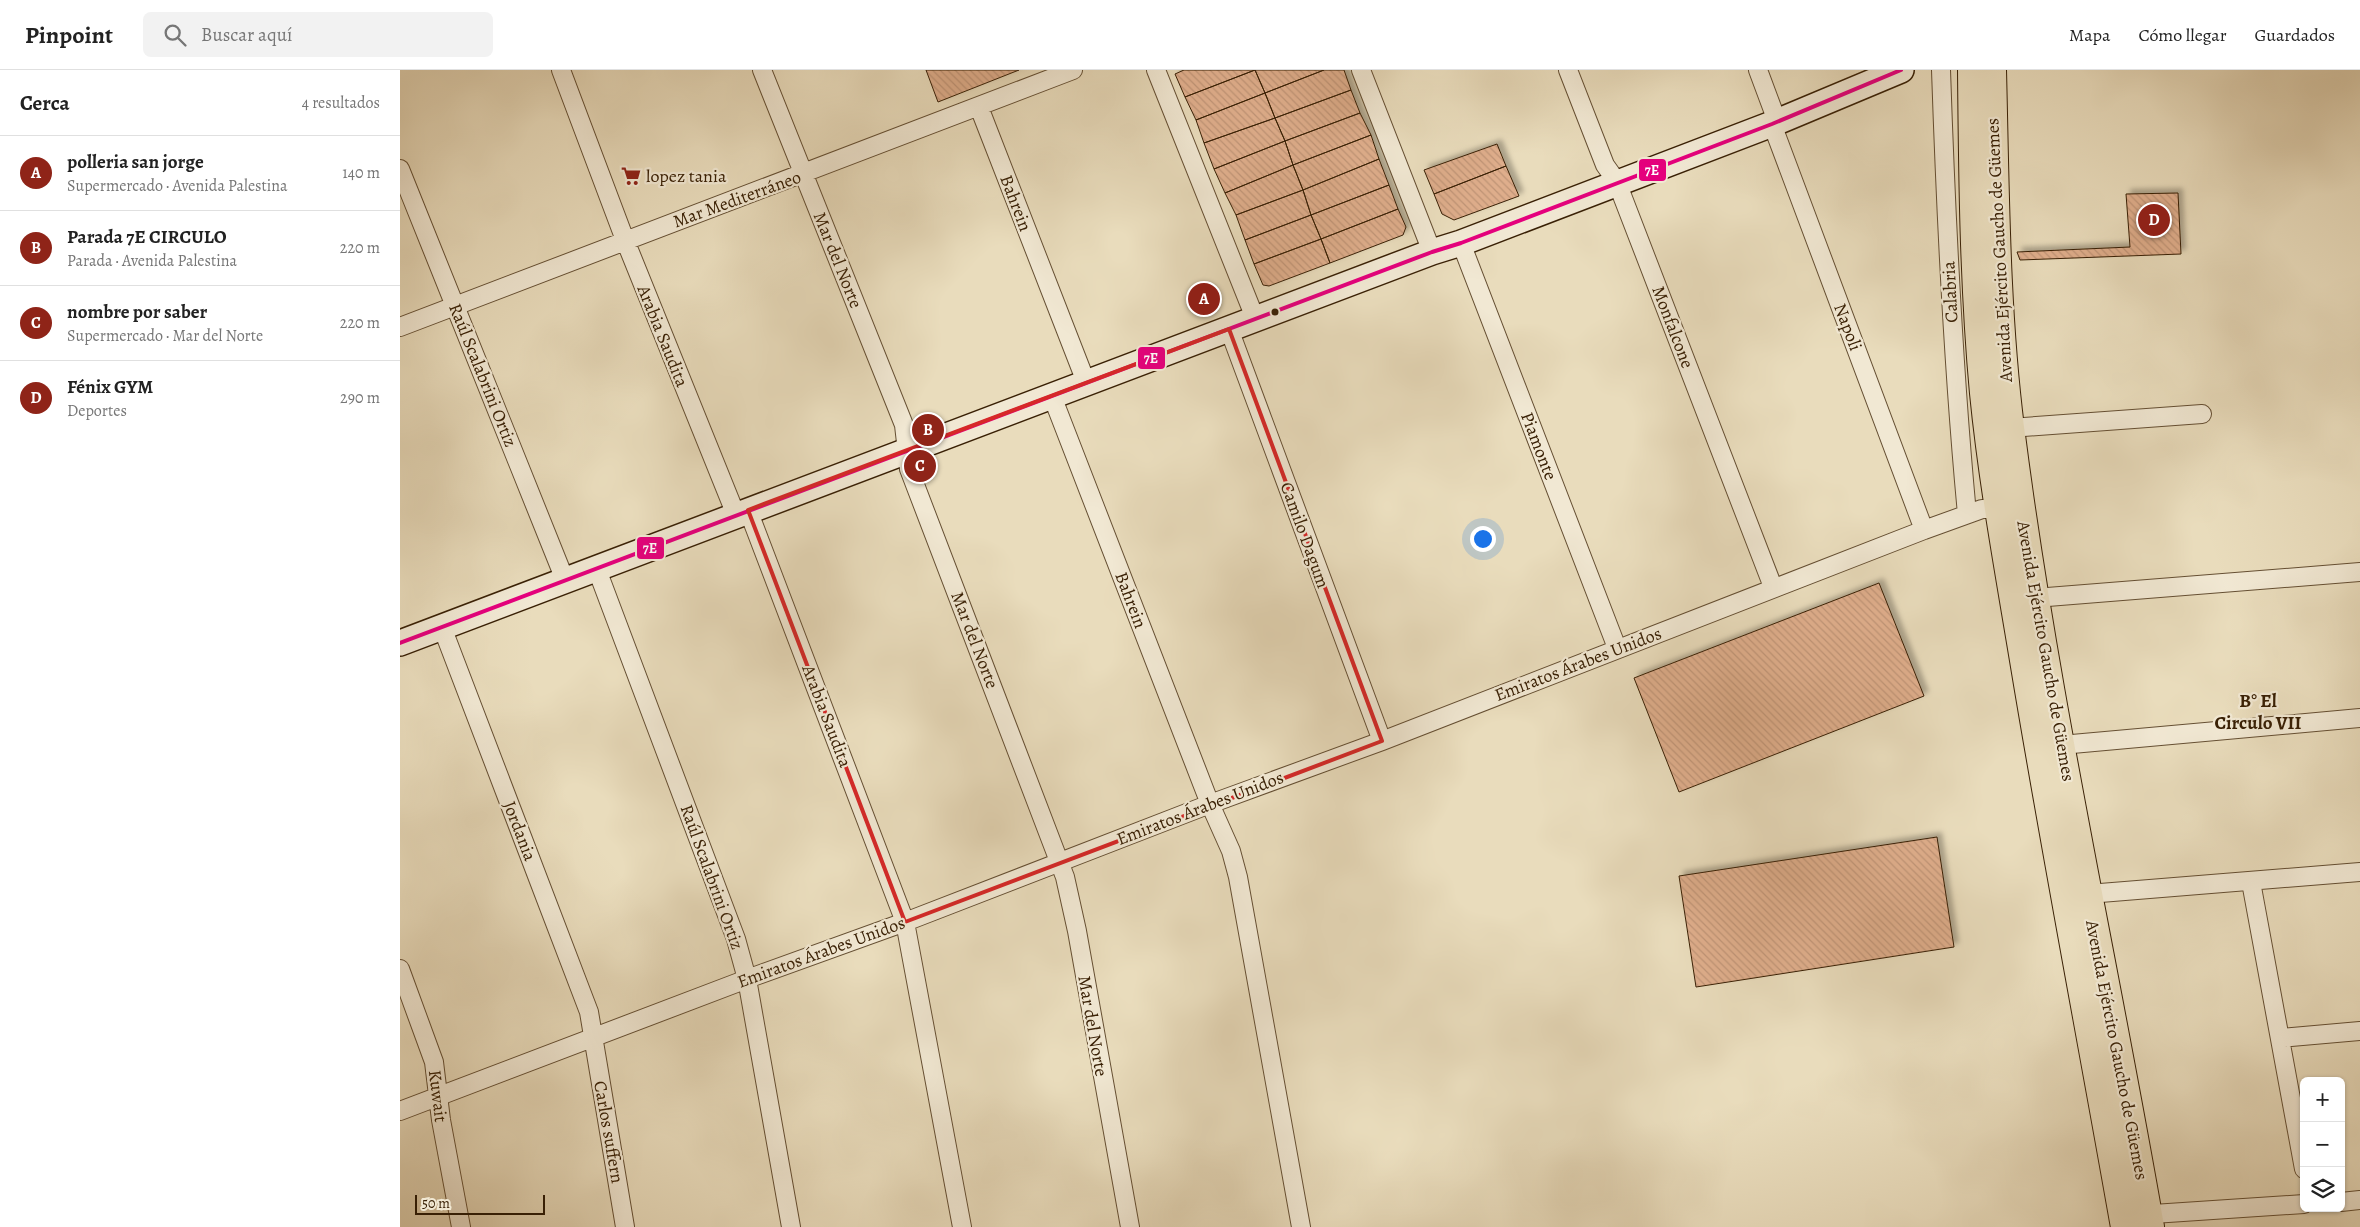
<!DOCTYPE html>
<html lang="es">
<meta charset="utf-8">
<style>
:root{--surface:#fff;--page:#f2f2f2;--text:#222;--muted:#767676;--line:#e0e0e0;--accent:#8f2418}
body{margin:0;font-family:Alegreya,serif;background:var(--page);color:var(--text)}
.controls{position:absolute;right:15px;bottom:15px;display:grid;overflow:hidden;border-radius:8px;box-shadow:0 1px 4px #0004}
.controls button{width:45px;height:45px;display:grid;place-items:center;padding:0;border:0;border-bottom:1px solid var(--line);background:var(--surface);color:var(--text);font:25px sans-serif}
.scale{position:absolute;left:15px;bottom:12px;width:130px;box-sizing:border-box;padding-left:5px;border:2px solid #392005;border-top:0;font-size:14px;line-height:18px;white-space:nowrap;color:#392005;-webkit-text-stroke:4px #f1e8d3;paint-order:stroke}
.you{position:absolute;left:1082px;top:468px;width:18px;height:18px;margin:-12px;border:4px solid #fff;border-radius:50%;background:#1a73e8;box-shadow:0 0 0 8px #1a73e833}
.badge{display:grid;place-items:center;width:32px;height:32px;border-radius:50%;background:var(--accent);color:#fff;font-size:16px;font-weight:700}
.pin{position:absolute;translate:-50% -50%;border:2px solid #fff;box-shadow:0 1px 5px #0006}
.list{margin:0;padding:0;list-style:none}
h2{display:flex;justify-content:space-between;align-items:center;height:65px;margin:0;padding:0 20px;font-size:21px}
h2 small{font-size:16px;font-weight:400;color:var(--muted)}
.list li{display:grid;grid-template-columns:32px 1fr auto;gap:15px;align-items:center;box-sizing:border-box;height:75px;padding:0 20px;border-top:1px solid var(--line)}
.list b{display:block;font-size:19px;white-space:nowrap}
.list p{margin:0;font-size:16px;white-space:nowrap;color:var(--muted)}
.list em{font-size:16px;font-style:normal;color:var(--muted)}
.icon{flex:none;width:28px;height:28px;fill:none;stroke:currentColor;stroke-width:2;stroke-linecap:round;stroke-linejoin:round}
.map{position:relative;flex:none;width:1960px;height:1157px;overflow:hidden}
header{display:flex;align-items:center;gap:30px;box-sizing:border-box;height:70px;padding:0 25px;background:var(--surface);border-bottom:1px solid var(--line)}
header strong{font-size:24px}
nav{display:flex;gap:28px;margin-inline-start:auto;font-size:18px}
.search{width:350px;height:45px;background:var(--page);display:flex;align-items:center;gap:12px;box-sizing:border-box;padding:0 18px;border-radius:8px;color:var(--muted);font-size:19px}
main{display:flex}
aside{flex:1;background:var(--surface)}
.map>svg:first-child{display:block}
</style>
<header>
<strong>Pinpoint</strong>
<div class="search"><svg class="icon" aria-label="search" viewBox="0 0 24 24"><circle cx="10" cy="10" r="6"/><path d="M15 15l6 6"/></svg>Buscar aquí</div>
<nav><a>Mapa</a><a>Cómo llegar</a><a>Guardados</a></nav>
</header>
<main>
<aside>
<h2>Cerca<small>4 resultados</small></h2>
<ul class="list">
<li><span class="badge">A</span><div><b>polleria san jorge</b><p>Supermercado · Avenida Palestina</p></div><em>140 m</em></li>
<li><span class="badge">B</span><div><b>Parada 7E CIRCULO</b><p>Parada · Avenida Palestina</p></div><em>220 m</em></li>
<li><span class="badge">C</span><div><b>nombre por saber</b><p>Supermercado · Mar del Norte</p></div><em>220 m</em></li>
<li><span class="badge">D</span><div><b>Fénix GYM</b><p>Deportes</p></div><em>290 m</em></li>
</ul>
</aside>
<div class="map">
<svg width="1960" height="1157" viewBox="0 0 1960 1157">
<defs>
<pattern id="building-back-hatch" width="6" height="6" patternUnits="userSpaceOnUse" patternTransform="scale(1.25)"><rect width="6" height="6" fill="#dfae8c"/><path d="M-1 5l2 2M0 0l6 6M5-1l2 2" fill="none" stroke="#c09577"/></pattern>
<filter id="shadow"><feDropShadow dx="4.5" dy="-4.5" stdDeviation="2.5" flood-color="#0004"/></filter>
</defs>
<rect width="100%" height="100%" fill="#e9dcbc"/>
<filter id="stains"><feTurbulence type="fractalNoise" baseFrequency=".004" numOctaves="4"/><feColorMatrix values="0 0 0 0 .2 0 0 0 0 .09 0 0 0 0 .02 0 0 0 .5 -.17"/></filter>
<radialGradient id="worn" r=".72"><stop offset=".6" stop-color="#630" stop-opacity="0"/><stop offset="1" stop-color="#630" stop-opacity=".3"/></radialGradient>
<path fill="url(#building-back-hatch)" stroke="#392005" filter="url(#shadow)" d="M 526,0 L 619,0 L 538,32 Z
M 784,0 L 855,0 L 785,27 L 775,4 Z
M 855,0 L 924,0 L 865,23 Z
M 855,0 L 865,23 L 796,50 L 785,27 Z
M 924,0 L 944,0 L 951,20 L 875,48 L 865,23 Z
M 951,20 L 960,43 L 885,71 L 875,48 Z
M 865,23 L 875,48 L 804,73 L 796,50 Z
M 960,43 L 971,65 L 893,95 L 885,71 Z
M 875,48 L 885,71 L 814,99 L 804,73 Z
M 971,65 L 979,89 L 903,120 L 893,95 Z
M 885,71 L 893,95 L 825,123 L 814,99 Z
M 1097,74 L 1106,96 L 1034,124 L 1024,100 Z
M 979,89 L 989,115 L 911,145 L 903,120 Z
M 893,95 L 903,120 L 836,145 L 825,123 Z
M 1106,96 L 1119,126 L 1054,150 L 1042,144 L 1034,124 Z
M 989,115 L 998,139 L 921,169 L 911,145 Z
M 903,120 L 911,145 L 845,170 L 836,145 Z
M 1778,123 L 1781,184 L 1620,190 L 1617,182 L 1730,177 L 1726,124 Z
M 998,139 L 1006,157 L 1003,165 L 930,193 L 921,169 Z
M 911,145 L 921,169 L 854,194 L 845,170 Z
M 921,169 L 930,193 L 869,216 L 863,215 L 854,194 Z
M 1479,513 L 1524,626 L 1279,722 L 1234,608 Z
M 1537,767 L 1554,877 L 1296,917 L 1279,806 Z"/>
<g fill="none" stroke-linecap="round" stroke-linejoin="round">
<defs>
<path id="street" d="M 161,0 L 225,170 L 336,445
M 362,0 L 504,355 L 509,399 L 665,807 L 677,861 L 730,1157
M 756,0 L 855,248
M 961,0 L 1032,182
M 1168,0 L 1205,95 L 1217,112 L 1223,128 L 1373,517
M 1358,0 L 1377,51
M 1541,0 C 1546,149 1553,296 1567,444
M 579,37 L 686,312
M 1372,54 L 1524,460
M 0,99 L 165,510
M 1061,173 L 1217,578
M 0,257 L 673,0
M 829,259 L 982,671
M 652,326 L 810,734 L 831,781 L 838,807 L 901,1157
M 1610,358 L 1802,344
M 348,440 L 505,852 L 562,1157
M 196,497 L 336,869 L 347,909 L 391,1157
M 1635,528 L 1960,502
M 42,557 L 189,942 L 225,1157
M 1661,675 L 1960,648
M 1851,812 L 1904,1099
M 1688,824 L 1960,802
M 0,899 L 34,992 L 41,1050 L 61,1157
M 1881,968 L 1960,961
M 0,1041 L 347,909 L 505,852 L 810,734 L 982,671 L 1524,460 L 1582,439 L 1599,439
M 1941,1132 L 1960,1130
M 1738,1145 L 1904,1134"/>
<path id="secondary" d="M 0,573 L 1032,182 L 1061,173 L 1372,54 L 1501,0"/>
<path id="primary" d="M 1572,0 C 1573,108 1574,215 1584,323 C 1593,414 1610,505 1625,596 C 1656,783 1692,970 1725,1157
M 1592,0 C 1595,119 1595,239 1610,358 C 1644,626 1704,891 1750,1157"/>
</defs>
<use href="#street" stroke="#654f33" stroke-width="20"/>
<use href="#secondary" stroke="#392005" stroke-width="28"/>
<use href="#primary" stroke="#392005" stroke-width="30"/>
<use href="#street" stroke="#f1e8d3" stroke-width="18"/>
<use href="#secondary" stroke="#f1e8d3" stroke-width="25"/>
<use href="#primary" stroke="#e9dcbc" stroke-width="28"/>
<defs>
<path id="bus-1" d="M 0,573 L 1032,182 L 1061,173 L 1372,54 L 1501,0"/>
</defs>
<use href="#bus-1" stroke="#f1e8d3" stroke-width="8"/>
<use href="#bus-1" stroke="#e5007d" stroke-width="4"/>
</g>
<path fill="none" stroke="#d62828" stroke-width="4" stroke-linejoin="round" d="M 829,259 L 982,671 L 505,852 L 348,440 Z"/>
<defs>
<symbol id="supermarket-bare" viewBox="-9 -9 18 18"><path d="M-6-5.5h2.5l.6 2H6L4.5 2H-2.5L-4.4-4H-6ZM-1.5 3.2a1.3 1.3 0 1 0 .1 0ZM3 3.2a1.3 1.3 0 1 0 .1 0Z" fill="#8f2418" stroke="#f1e8d3" stroke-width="2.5" paint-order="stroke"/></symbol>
</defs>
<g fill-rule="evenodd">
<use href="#supermarket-bare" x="217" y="92" width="28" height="28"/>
</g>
<circle fill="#392005" stroke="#f1e8d3" stroke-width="2" cx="875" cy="242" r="4.5"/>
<g text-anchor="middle" stroke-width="4.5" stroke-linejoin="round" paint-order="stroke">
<g font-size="18" fill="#392005" stroke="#f1e8d3" text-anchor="start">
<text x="246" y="112">lopez tania</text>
</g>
<g font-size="18" fill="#392005" stroke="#f1e8d3">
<text transform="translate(337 129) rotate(-20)" y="6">Mar Mediterráneo</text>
<text transform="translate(616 133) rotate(69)" y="6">Bahrein</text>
<text transform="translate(1599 180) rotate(-93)" y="6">Avenida Ejército Gaucho de Güemes</text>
<text transform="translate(438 190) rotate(68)" y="6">Mar del Norte</text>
<text transform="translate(1550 222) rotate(-93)" y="6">Calabria</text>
<text transform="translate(1273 257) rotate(69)" y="6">Monfalcone</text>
<text transform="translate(1448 257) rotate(69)" y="6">Napoli</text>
<text transform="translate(263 266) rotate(68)" y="6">Arabia Saudita</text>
<text transform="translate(83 305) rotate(68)" y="6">Raúl Scalabrini Ortiz</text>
<text transform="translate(1139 376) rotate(69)" y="6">Piamonte</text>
<text transform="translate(905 465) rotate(70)" y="6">Camilo Dagum</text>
<text transform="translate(731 530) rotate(69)" y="6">Bahrein</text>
<text transform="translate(575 570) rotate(69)" y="6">Mar del Norte</text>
<text transform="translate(1646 581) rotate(80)" y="6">Avenida Ejército Gaucho de Güemes</text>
<text transform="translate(1178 594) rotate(-21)" y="6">Emiratos Árabes Unidos</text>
<text transform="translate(427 646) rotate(69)" y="6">Arabia Saudita</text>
<text transform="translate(800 738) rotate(-21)" y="6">Emiratos Árabes Unidos</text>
<text transform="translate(120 761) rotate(69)" y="6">Jordania</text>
<text transform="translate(312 807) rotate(70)" y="6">Raúl Scalabrini Ortiz</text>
<text transform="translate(421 882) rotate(-20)" y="6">Emiratos Árabes Unidos</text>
<text transform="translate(693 956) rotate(80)" y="6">Mar del Norte</text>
<text transform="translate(1717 980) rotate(79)" y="6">Avenida Ejército Gaucho de Güemes</text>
<text transform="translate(38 1026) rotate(83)" y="6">Kuwait</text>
<text transform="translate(209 1062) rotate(80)" y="6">Carlos suffern</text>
</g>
<g font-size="19" font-weight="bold" fill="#392005" stroke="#f1e8d3">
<text x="1858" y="637">B° El<tspan x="1858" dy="22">Circulo VII</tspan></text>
</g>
</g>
<g stroke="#f1e8d3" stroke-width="2">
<rect x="1238" y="88" width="29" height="24" rx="5" fill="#e5007d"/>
<rect x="737" y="276" width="29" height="24" rx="5" fill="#e5007d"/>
<rect x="236" y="466" width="29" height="24" rx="5" fill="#e5007d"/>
</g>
<g font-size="14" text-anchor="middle" font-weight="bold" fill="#fff">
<text x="1252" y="105">7E</text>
<text x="751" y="293">7E</text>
<text x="250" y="483">7E</text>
</g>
<rect width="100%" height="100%" filter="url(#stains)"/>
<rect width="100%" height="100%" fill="url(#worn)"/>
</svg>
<div class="controls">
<button>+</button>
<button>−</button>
<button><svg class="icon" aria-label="layers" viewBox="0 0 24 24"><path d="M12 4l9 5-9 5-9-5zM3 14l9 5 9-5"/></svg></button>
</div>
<div class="scale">50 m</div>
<div class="you"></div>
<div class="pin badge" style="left:804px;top:229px">A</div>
<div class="pin badge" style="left:528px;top:360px">B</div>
<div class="pin badge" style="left:520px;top:396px">C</div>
<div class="pin badge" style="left:1754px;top:150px">D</div>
</div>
</main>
